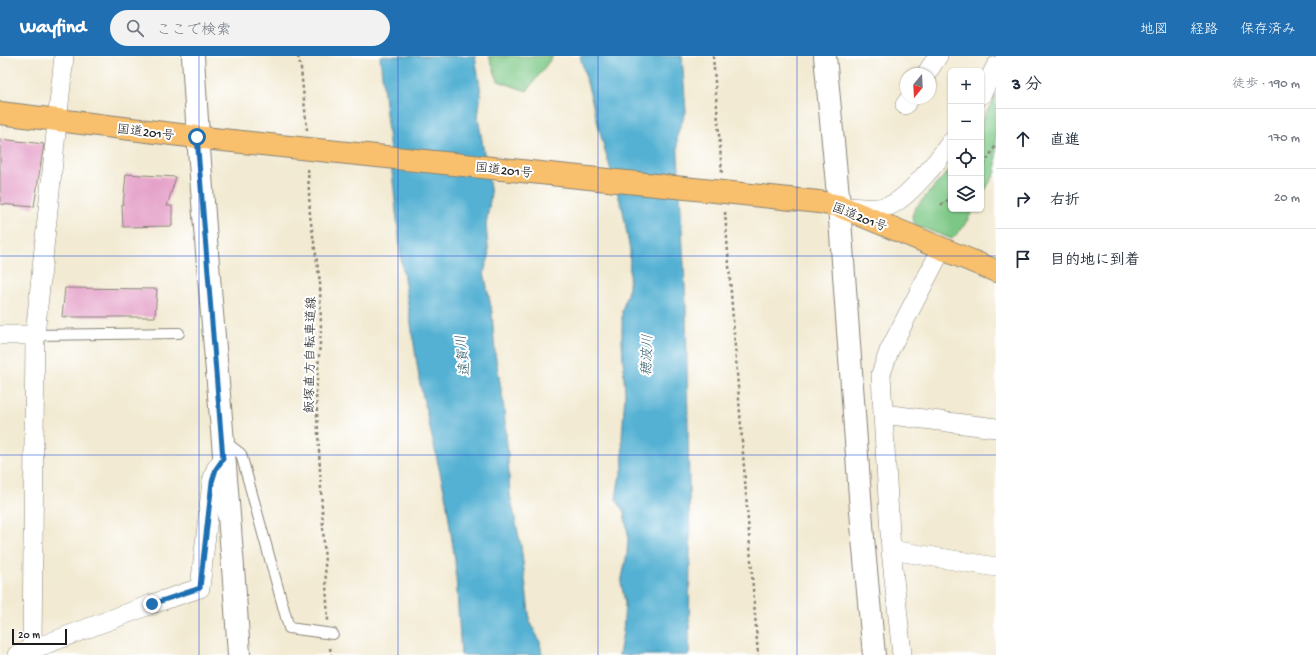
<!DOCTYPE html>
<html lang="ja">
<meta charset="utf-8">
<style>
:root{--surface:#fff;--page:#f2f2f3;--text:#1f2937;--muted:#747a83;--line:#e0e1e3;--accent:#1f6fb2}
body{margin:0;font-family:"Gochi Hand","Klee One",sans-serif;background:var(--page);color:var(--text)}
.controls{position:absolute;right:12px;top:12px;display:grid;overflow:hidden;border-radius:6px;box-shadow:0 1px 3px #0004}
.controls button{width:36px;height:36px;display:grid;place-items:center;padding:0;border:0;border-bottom:1px solid var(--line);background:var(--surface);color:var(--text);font:20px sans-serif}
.compass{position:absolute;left:900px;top:12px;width:36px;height:36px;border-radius:50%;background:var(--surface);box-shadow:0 1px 3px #0004;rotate:198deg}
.scale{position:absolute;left:12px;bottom:10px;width:55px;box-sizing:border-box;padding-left:4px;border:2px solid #1c1c1c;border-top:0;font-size:11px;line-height:14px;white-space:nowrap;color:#1c1c1c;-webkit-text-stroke:3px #fff;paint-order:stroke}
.stop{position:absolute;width:12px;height:12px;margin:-9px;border:3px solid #1f6fb2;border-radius:50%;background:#fff}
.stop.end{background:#1f6fb2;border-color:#fff;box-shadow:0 1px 4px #0008}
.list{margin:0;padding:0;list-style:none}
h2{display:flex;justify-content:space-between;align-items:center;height:52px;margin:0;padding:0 16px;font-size:17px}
h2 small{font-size:13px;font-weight:400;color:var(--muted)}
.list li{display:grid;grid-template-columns:26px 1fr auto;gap:12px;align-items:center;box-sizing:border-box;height:60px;padding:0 16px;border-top:1px solid var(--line)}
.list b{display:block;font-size:15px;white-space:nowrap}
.list em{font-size:13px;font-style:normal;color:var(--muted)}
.icon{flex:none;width:22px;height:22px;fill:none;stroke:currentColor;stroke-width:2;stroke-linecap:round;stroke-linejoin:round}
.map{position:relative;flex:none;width:996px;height:599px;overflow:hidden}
header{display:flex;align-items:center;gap:24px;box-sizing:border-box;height:56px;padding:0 20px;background:var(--accent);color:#fff}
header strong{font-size:19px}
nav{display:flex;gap:22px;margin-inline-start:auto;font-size:14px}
.search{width:280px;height:36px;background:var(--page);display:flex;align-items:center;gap:10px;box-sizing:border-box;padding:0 14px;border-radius:22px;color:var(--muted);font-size:15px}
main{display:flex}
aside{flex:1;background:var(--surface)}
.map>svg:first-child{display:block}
</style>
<header>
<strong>Wayfind</strong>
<div class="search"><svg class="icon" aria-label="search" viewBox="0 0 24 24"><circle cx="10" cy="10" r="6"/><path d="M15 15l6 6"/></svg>ここで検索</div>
<nav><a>地図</a><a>経路</a><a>保存済み</a></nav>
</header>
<main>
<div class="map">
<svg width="996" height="599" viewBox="0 0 996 599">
<rect width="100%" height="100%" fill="#fff"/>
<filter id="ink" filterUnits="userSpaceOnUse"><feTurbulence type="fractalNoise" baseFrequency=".025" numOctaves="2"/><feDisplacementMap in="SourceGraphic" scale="8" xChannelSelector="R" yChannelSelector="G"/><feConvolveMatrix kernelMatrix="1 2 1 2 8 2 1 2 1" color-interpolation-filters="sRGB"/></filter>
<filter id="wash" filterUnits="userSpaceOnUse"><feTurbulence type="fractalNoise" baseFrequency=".012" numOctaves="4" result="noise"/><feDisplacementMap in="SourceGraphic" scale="16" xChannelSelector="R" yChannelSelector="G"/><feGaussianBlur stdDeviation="0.9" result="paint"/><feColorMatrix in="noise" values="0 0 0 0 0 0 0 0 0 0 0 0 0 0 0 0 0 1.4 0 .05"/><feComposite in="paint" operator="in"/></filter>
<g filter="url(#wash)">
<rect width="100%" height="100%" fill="#f2ead2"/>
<path fill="#7bc785" stroke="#4c7250" d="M 489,0 L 553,0 L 527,35 L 498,25 Z
M 996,38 L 996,116 L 981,141 L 981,67 Z
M 951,112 L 951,153 L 974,153 L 962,173 L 952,183 L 917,170 L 913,166 L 912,161 L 913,157 L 917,150 Z"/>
<path fill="#55b1d3" stroke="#386678" d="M 380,0 L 475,0 L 481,37 L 478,61 L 491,138 L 486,169 L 489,201 L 484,216 L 492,256 L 495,297 L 503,344 L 508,399 L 510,439 L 521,490 L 530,565 L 540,586 L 542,599 L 461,599 L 455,505 L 446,443 L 420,328 L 401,202 Z
M 580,0 L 682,0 L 686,56 L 677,79 L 686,248 L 690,491 L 689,599 L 619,599 L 623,576 L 625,547 L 621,527 L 627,498 L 628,479 L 624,456 L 616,443 L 619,424 L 623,412 L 622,381 L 625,339 L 622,285 L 622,255 L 629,231 L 630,195 L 623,155 L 604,91 Z"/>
<g id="blocks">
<path fill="#e5a2c9" d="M 0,83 L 44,88 L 34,151 L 0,148 Z
M 126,118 L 176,121 L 167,150 L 172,150 L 172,170 L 123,171 L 122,149 L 123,149 Z
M 65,232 L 157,233 L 155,261 L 62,261 Z"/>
</g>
</g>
<g filter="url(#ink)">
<use href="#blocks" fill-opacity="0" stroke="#878377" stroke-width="1"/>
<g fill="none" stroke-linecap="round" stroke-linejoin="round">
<defs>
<path id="service" d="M 35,279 L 179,277
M 224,385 L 241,398 L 289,572 L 333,578"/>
<path id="minor" d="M 926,18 L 938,0
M 981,39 L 996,10
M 905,49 L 910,42
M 848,151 C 862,152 874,154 888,150 C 906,145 940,102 951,86
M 0,279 L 35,279
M 883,358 L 881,318 L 889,295 L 942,192
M 891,494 L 996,511
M 32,593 L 35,279 L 64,0
M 17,599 L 152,548 L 200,532 L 212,425 L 216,413 L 223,403
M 902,599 L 891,494 L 883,358 L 996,372"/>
<path id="tertiary" d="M 193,0 C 204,200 227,399 239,599
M 825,0 L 839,150 L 863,482 L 874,599"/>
<path id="trunk" d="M 0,57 L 213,83
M 819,146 L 839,150 L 996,215"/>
</defs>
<use href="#service" stroke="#878377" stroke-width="12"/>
<use href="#minor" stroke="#878377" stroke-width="20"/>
<use href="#tertiary" stroke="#878377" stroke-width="24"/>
<use href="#trunk" stroke="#878377" stroke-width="24"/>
<path stroke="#878377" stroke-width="2.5" stroke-dasharray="3 3" stroke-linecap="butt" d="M 298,0 L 301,13 L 307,74
M 713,0 L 722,117
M 308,113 L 310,160 L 320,226 L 321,274 L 316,338 L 328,565
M 981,114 L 996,89
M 941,149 L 951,142
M 725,156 L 758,599
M 330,592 L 331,599"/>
<use href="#service" stroke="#fff" stroke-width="10"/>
<use href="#minor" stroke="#fff" stroke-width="19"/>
<use href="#tertiary" stroke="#fff" stroke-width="22"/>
<use href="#trunk" stroke="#f8bf6c" stroke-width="22"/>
<defs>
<path id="trunk-bridge" d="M 213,83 L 819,146"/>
</defs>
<use href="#trunk-bridge" stroke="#878377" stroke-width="24" stroke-linecap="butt"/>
<use href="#trunk-bridge" stroke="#f8bf6c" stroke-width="22"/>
</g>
</g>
<g fill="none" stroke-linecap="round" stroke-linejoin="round" filter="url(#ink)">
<path stroke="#1f6fb2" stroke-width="5" d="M 152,548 L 200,532 L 212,426 L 216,413 L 223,403 L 197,81"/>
</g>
<path fill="none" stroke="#1d4ed8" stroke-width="1" stroke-opacity="0.55" d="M 199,0 L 199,599M 398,0 L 398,599M 598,0 L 598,599M 797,0 L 797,599M 0,200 L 996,200M 0,399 L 996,399"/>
<g text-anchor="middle" stroke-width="4" stroke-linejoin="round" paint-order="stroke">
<g font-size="13" fill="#1c1c1c" stroke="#fff">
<text transform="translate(146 75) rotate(7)" y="5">国道201号</text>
<text transform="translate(504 113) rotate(6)" y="5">国道201号</text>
<text transform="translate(860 160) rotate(21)" y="5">国道201号</text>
<text transform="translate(309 299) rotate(-89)" y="5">飯塚直方自転車道線</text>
</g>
<g font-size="14" font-style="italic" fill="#365f6e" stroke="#fff">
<text transform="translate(646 299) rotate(-88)" y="5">穂波川</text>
<text transform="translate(462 300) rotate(-96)" y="5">遠賀川</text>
</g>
</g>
</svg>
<div class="controls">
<button>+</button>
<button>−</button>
<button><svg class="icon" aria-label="locate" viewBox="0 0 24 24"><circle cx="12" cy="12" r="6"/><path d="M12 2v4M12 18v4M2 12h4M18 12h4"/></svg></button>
<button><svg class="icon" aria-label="layers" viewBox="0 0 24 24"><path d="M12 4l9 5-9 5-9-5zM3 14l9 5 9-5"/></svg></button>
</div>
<svg class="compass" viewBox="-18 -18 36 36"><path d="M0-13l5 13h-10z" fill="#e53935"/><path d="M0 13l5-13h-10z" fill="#747a83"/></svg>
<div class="scale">20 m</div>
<div class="stop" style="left:197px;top:81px"></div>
<div class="stop end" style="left:152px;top:548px"></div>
</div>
<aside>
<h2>3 分<small>徒歩 · 190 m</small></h2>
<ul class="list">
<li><svg class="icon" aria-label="ahead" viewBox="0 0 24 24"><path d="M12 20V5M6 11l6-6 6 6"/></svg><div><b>直進</b></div><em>170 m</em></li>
<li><svg class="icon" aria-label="right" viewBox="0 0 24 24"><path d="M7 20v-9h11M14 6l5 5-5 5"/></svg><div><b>右折</b></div><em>20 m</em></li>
<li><svg class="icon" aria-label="arrive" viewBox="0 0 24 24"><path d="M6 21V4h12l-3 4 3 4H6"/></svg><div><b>目的地に到着</b></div></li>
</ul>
</aside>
</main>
